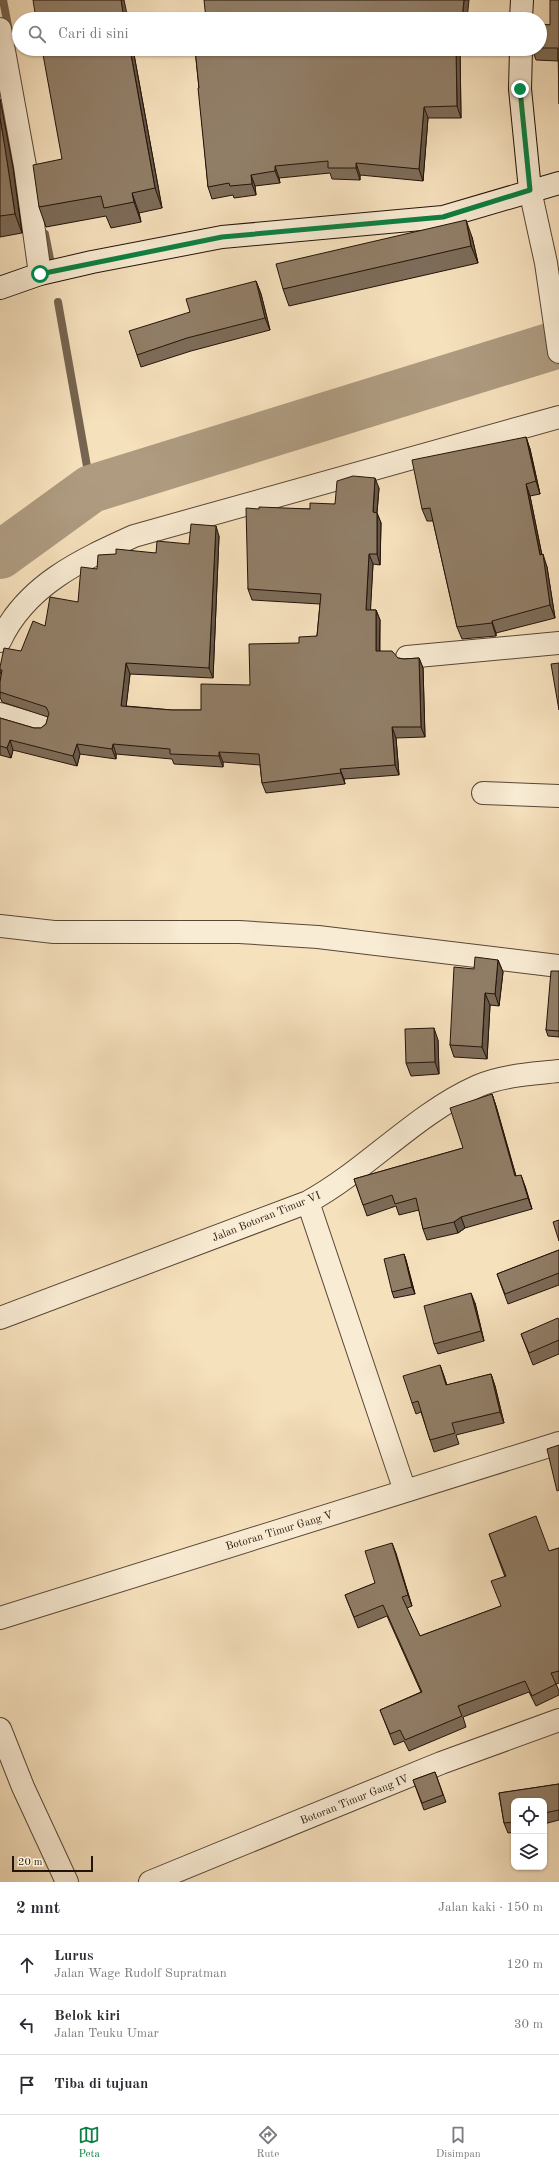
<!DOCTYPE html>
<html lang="id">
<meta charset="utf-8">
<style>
:root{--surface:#fff;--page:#f2f2f3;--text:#2b2b33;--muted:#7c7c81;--line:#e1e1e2;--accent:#0b8043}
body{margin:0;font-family:"Old Standard TT",serif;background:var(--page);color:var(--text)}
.controls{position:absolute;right:12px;bottom:12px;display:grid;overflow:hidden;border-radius:8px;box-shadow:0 1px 3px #0004}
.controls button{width:36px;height:36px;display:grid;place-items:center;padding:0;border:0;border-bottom:1px solid var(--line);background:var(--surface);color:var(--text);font:20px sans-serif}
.scale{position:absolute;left:12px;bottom:10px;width:81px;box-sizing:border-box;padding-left:4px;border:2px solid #231309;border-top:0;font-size:11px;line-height:14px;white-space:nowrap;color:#231309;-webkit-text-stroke:3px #f9ecd4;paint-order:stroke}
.stop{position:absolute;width:12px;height:12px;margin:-9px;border:3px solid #0b8043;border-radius:50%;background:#fff}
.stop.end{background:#0b8043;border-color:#fff;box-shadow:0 1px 4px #0008}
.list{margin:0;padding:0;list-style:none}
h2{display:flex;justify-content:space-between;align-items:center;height:52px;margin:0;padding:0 16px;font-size:17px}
h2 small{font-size:13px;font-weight:400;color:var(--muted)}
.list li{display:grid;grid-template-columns:26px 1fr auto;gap:12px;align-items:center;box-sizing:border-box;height:60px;padding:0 16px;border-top:1px solid var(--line)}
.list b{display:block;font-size:15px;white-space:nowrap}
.list p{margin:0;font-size:13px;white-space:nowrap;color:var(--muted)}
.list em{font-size:13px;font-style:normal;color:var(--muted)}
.icon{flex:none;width:22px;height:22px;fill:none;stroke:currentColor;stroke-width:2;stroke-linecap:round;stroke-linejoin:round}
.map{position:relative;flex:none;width:559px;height:1882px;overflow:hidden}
.search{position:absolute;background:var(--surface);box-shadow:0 1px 3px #0004;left:12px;right:12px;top:12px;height:44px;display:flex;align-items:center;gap:10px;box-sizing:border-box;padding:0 14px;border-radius:22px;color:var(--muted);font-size:15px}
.sheet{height:232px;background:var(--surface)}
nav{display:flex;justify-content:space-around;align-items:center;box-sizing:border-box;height:56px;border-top:1px solid var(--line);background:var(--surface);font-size:11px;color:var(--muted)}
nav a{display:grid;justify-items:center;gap:2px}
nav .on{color:var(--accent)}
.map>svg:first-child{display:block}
</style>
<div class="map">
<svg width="559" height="1882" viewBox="0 0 559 1882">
<rect width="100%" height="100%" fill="#f6e1bd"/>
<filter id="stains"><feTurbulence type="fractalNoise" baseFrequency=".005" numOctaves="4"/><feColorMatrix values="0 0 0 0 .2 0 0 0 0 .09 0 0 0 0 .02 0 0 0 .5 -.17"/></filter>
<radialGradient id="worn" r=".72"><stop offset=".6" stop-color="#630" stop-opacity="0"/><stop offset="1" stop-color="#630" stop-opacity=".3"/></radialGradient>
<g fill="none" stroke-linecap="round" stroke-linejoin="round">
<path stroke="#766550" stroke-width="8" d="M 3,0 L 9,31
M 45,234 L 51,264
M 58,302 L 91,489"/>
<path stroke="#ae9b80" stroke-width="48" d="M 0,555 L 91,489 L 559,344"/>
<defs>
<path id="street" d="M 0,29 L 25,166 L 40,274
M 530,190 L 546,263 L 559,352
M 0,641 C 26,585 81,560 134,536 L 559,417
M 407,657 L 559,643
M 0,714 L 41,726
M 483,793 L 559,796
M 0,926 L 54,932 L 239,932 L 318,937 L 559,966
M 308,1202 L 405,1491
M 0,1318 L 308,1202 C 368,1169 415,1114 478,1086 C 503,1075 533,1074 559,1071
M 0,1618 L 559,1443
M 0,1729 L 23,1787 L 67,1882
M 150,1882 L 441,1763 L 559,1720"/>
<path id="secondary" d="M 521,19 L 522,0
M 521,49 L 520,89 L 530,190
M 0,288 L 40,274 L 92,262 L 222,237 L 443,217 L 559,183"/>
</defs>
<use href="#street" stroke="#584636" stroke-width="24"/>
<use href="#secondary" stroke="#231309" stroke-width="24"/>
<use href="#street" stroke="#f9ecd4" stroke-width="22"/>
<use href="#secondary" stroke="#f9ecd4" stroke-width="22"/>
</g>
<path fill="#7d6c59" stroke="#231309" d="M 559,0 L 558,61 L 536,60 L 532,49 L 540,49 L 540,24 L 550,25 Z
M 133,49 L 162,208 L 139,213 L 141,222 L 111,228 L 106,216 L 46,227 L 39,207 L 62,159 Z
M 195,49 L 460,49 L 461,118 L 428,118 L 423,181 L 360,175 L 360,180 L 332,179 L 330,173 L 279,178 L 280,183 L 255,186 L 256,195 L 234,198 L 233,195 L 212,199 L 208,187 L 199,88 Z
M 0,99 L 13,168 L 22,233 L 0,237 Z
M 472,237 L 478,263 L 289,306 L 283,289 Z
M 256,281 L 261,294 L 270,330 L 191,351 L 141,367 L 137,355 L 190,312 Z
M 526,437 L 530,449 L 540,494 L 530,496 L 542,555 L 547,567 L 555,618 L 496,633 L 496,636 L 462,639 L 457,627 L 433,521 L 427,521 L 422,509 Z
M 379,488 L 377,513 L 381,523 L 380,565 L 373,564 L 370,610 L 376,610 L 380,620 L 380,651 L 398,658 L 404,659 L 419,658 L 423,668 L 425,737 L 396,738 L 399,775 L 344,779 L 345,784 L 266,793 L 262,783 L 260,765 L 223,762 L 223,767 L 174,764 L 172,759 L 116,754 L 116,759 L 80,754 L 77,766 L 13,750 L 11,758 L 0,755 L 0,718 L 34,728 L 41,728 L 46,724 L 48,717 L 2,702 L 0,697 L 0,682 L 1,675 L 0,671 L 0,667 L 21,651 L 45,626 L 78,602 L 97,569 L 219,536 L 213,678 L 130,674 L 126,706 L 172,710 L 201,710 L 250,685 L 299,643 L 317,636 L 320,604 L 252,600 L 248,589 L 259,509 L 310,509 L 335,504 Z
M 498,960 L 503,972 L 499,1006 L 490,1005 L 487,1059 L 454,1057 L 450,1045 L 474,969 Z
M 559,971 L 559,1037 L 548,1036 L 546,1030 Z
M 438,1040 L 439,1074 L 411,1076 L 406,1063 Z
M 492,1094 L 496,1106 L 516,1176 L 525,1186 L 532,1209 L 465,1228 L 458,1233 L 427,1240 L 423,1229 L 419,1210 L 399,1215 L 396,1206 L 367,1216 L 354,1179 L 463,1148 Z
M 559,1250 L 559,1285 L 508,1304 L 497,1274 Z
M 404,1254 L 406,1260 L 415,1294 L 394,1298 L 392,1292 Z
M 475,1303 L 484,1341 L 438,1354 L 434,1344 Z
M 559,1320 L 559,1354 L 533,1365 L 521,1334 Z
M 440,1365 L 447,1385 L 491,1374 L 495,1386 L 504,1423 L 456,1435 L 459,1444 L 434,1452 L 421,1412 L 416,1414 L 412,1403 Z
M 489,1534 L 549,1551 L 559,1548 L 559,1683 L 556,1684 L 559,1691 L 559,1695 L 536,1706 L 529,1692 L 463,1717 L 466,1727 L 409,1751 L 404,1741 L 394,1745 L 380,1710 L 421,1692 L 387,1616 L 358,1628 L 345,1595 L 375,1583 L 392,1543 L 412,1606 L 407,1608 L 420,1636 L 501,1606 L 505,1577 Z
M 435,1772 L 446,1802 L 424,1810 L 413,1780 Z
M 559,1784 L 559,1820 L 544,1824 L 544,1801 L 514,1801 L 514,1832 L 508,1833 L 504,1823 L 499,1793 Z"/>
<path fill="#665848" stroke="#231309" d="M 121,0 L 124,0 L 128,19 L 124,19 Z
M 464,0 L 469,0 L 467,19 L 462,19 Z
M 130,49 L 133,49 L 162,208 L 155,188 Z
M 456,49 L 460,49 L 461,118 L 457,106 Z
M 0,99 L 13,168 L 22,233 L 15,214 L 0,118 Z
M 424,107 L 428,118 L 423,181 L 419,169 Z
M 356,163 L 360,175 L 360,180 L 356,168 Z
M 275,166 L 279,178 L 280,183 L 275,171 Z
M 251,175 L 255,186 L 256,195 L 252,184 Z
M 132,193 L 139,213 L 141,222 L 134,202 Z
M 466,220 L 472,237 L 478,263 L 471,246 Z
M 256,281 L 261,294 L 270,330 L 265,318 Z
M 526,437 L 530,449 L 540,494 L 536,481 Z
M 375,478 L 379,488 L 376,523 L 373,512 Z
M 526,484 L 530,496 L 544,566 L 543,554 L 547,567 L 555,618 L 550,605 Z
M 377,513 L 381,523 L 380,565 L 377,554 Z
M 216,526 L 219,536 L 213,678 L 209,668 Z
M 369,554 L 373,564 L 370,620 L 366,610 Z
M 376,610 L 380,620 L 379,661 L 376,651 Z
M 492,621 L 496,633 L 496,636 L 492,623 Z
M 419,658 L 423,668 L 425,737 L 421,727 Z
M 126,663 L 130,674 L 125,716 L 121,706 Z
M 392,727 L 396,738 L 399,775 L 395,765 Z
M 10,740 L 13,750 L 11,758 L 7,748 Z
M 77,744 L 80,754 L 77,766 L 73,756 Z
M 113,744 L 116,754 L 116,759 L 112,749 Z
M 219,752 L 223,762 L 223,767 L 219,756 Z
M 340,769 L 344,779 L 345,784 L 341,773 Z
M 498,960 L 503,972 L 499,1006 L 495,994 Z
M 485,993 L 490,1005 L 487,1059 L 482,1047 Z
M 434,1028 L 438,1040 L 439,1074 L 435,1062 Z
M 492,1094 L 496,1106 L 519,1187 L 515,1176 Z
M 521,1175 L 525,1186 L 532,1209 L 528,1198 Z
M 461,1217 L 465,1228 L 458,1233 L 454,1222 Z
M 404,1254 L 406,1260 L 415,1294 L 412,1287 Z
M 471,1293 L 475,1303 L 484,1341 L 481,1331 Z
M 440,1365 L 444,1376 L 450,1396 L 446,1385 Z
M 491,1374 L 495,1386 L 504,1423 L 500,1412 Z
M 392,1543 L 396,1553 L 412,1606 L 408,1595 Z"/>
<path fill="#917e67" stroke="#231309" d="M 33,0 L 121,0 L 124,19 L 36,19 Z
M 204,0 L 464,0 L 462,19 L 206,19 Z
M 550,0 L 559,0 L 559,104 L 558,48 L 540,48 L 540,24 L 550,25 Z
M 42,49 L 130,49 L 155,188 L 132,193 L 134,202 L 104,208 L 101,196 L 39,207 L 33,165 L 62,159 Z
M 195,49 L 456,49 L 457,106 L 424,107 L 419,169 L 356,163 L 356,168 L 328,168 L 328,161 L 275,166 L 275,171 L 251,175 L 252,184 L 230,186 L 229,183 L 208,187 L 198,88 L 199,88 Z
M 0,118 L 5,148 L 15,214 L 0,216 Z
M 466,220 L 471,246 L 283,289 L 276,264 Z
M 256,281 L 265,318 L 187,338 L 137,355 L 129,331 L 190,312 L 186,299 Z
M 526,437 L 536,481 L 526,484 L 540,555 L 543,554 L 550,605 L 492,621 L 492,623 L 457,627 L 430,508 L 422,509 L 412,460 Z
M 353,476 L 375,478 L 373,512 L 377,513 L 377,554 L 369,554 L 366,610 L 376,610 L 376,651 L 392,651 L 398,658 L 404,659 L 419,658 L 421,727 L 392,727 L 395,765 L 340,769 L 341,773 L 262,783 L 259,754 L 219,752 L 219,756 L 170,754 L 170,749 L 113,744 L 112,749 L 77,744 L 73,756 L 10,740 L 7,748 L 0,746 L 0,718 L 34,728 L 41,728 L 46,724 L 49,713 L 46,707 L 0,692 L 0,682 L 2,670 L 0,670 L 0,667 L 4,648 L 21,651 L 33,621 L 45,626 L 50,597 L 78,602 L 81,567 L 97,569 L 98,555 L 116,554 L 116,549 L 156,553 L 157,541 L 189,544 L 191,524 L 216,526 L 209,668 L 126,663 L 121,706 L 172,710 L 201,710 L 201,684 L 250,685 L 249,644 L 299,643 L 299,637 L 317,636 L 321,594 L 248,589 L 246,508 L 259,509 L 259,507 L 310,509 L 310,503 L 335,504 L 337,481 Z
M 559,663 L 559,710 L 551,664 Z
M 475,957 L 498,960 L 495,994 L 485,993 L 482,1047 L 450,1045 L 454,967 L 474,969 Z
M 551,971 L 559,971 L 559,1031 L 546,1030 Z
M 434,1028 L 435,1062 L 406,1063 L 405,1029 Z
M 492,1094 L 515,1176 L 521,1175 L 528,1198 L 461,1217 L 454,1222 L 423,1229 L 416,1198 L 395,1204 L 392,1195 L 363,1205 L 354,1179 L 463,1148 L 450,1108 Z
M 559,1220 L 559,1241 L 553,1222 Z
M 559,1250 L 559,1273 L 505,1294 L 497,1274 Z
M 404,1254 L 412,1287 L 392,1292 L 384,1259 Z
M 471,1293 L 481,1331 L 434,1344 L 424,1306 Z
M 558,1318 L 559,1320 L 559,1340 L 529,1353 L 521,1334 Z
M 440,1365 L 446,1385 L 491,1374 L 500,1412 L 452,1423 L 455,1433 L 430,1440 L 418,1401 L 412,1403 L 403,1376 Z
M 559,1445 L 559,1490 L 557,1491 L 547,1449 Z
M 536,1516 L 549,1551 L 559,1548 L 559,1671 L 551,1673 L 556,1684 L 532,1696 L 525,1681 L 458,1706 L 462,1716 L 405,1740 L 400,1730 L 390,1734 L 380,1710 L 422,1692 L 383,1605 L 354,1617 L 345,1595 L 375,1583 L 365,1551 L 392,1543 L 408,1595 L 402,1597 L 420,1636 L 501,1606 L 491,1581 L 506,1576 L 489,1534 Z
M 435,1772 L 443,1795 L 422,1803 L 413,1780 Z
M 559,1784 L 559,1810 L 544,1813 L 544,1801 L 514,1801 L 514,1822 L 504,1823 L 499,1793 Z"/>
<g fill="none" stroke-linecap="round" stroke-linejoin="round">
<path stroke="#0b8043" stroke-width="5" d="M 40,274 L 222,237 L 443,217 L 530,190 L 520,89"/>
</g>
<g text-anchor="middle" stroke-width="4" stroke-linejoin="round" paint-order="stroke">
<g font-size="11" fill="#231309" stroke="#f9ecd4">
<text transform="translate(266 1216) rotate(-22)" y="4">Jalan Botoran Timur VI</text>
<text transform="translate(279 1530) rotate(-17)" y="4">Botoran Timur Gang V</text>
<text transform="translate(354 1799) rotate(-22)" y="4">Botoran Timur Gang IV</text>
</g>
</g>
<rect width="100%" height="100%" filter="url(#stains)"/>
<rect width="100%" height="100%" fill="url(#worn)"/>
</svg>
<div class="controls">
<button><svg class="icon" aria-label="locate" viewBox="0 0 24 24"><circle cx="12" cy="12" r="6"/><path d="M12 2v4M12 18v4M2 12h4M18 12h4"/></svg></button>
<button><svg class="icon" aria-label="layers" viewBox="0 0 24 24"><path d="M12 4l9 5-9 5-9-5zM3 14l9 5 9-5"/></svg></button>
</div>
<div class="scale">20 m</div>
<div class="stop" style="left:40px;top:274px"></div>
<div class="stop end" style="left:520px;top:89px"></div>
<div class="search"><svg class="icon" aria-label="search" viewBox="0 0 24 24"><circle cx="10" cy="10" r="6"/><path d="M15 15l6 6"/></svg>Cari di sini</div>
</div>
<section class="sheet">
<h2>2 mnt<small>Jalan kaki · 150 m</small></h2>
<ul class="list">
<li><svg class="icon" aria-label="ahead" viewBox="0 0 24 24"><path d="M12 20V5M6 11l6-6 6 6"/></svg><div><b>Lurus</b><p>Jalan Wage Rudolf Supratman</p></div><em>120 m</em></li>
<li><svg class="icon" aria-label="left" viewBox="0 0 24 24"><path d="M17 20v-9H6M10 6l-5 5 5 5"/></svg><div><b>Belok kiri</b><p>Jalan Teuku Umar</p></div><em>30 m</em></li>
<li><svg class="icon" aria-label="arrive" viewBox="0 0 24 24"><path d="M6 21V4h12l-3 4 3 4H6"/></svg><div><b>Tiba di tujuan</b></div></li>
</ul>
</section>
<nav>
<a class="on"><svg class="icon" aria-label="map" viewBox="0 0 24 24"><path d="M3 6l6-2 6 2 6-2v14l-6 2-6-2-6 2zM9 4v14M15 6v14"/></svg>Peta</a>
<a><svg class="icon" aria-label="directions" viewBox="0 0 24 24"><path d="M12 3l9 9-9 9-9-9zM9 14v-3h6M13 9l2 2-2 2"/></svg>Rute</a>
<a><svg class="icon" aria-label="saved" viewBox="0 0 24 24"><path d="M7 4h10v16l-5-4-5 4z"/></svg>Disimpan</a>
</nav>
